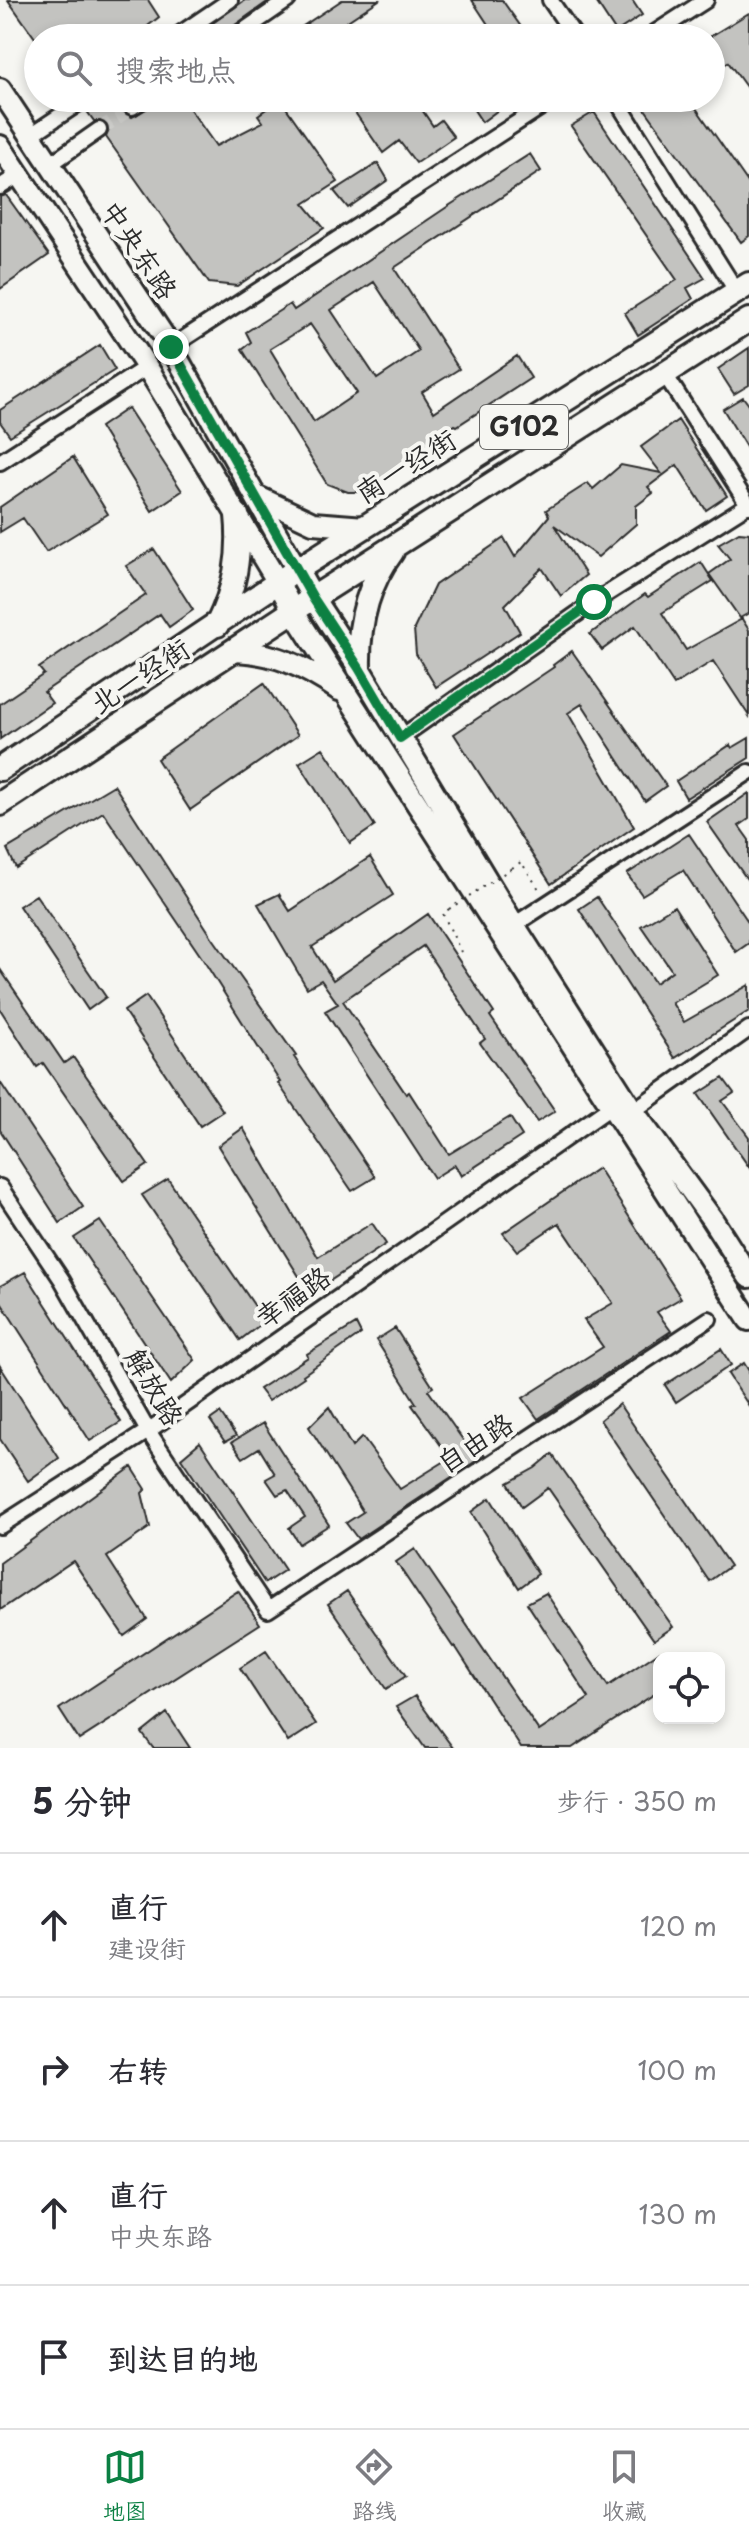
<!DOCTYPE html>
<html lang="zh">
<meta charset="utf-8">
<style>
:root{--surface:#fff;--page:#f2f2f3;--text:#2b2b33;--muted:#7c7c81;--line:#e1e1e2;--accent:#0b8043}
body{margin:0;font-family:"Playpen Sans","LXGW WenKai TC",sans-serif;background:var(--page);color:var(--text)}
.controls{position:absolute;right:24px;bottom:24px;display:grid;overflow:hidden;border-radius:16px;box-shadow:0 4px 12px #0003}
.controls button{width:72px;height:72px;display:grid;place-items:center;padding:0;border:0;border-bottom:2px solid var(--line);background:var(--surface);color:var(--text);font:40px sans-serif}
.stop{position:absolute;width:24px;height:24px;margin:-18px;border:6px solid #0b8043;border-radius:50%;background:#fff}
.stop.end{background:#0b8043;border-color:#fff;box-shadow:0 2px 8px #0008}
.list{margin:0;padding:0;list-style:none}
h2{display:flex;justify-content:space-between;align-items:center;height:104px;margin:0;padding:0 32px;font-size:34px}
h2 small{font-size:26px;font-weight:400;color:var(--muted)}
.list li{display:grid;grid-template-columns:52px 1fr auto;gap:24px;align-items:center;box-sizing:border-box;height:144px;padding:0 32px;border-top:2px solid var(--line)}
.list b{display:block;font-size:30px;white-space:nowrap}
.list p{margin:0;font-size:26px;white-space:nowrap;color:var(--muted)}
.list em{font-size:26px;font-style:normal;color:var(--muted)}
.icon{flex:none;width:44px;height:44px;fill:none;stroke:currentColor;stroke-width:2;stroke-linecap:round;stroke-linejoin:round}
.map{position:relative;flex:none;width:749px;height:1748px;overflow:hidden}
.search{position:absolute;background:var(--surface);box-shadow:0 4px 12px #0003;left:24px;right:24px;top:24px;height:88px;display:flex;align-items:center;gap:20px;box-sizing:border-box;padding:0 28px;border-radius:44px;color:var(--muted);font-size:30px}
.sheet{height:680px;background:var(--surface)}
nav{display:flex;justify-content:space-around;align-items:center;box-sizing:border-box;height:112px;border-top:2px solid var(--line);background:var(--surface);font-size:22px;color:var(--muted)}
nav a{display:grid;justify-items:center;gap:4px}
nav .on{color:var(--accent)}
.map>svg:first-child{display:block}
</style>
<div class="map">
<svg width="749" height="1748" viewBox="0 0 749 1748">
<rect width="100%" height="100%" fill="#f6f6f2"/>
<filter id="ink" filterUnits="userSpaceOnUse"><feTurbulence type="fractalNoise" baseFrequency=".0125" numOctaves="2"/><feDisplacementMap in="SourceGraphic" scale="16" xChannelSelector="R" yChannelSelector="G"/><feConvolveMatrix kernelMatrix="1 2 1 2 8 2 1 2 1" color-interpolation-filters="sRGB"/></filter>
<g filter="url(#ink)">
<path fill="#c3c3c0" stroke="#2b2b2b" stroke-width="2" fill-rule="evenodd" d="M 8,0 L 148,0 L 159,17 L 133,38 L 35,38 Z
M 245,0 L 270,0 L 217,38 L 192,38 Z
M 342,0 L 379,0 L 322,38 L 285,38 Z
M 472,0 L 502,0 L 529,38 L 497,38 Z
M 595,0 L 632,0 L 642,15 L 616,32 Z
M 749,13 L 749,91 L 728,62 L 711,75 L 711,36 Z
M 88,98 L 123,98 L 123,112 L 132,117 L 151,106 L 156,98 L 182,98 L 216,146 L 263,122 L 258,115 L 280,99 L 338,182 L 304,204 L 324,228 L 237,286 L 209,283 L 106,137 L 109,130 L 107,124 L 102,121 L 94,121 L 86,110 Z
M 345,98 L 414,98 L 433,126 L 441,120 L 454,137 L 416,163 L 399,141 L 383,153 Z
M 466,98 L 514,98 L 482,122 Z
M 637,98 L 689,98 L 749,184 L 749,236 L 741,242 Z
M 594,112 L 705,278 L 687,288 L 693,299 L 638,335 L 625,313 L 677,280 L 571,126 Z
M 530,154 L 541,171 L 394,268 L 459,369 L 422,392 L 434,412 L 517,356 L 531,378 L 457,426 L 455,425 L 372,487 L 361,492 L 348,492 L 327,484 L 242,349 L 251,342 L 246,332 L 290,304 L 294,310 L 447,207 ZM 374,282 L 419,351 L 377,379 L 331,310 ZM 310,324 L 357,393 L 314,422 L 270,349 Z
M 378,163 L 388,180 L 348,208 L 334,191 Z
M 6,195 L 49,255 L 0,289 L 0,197 Z
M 100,345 L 115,370 L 10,436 L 0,422 L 0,410 Z
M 749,348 L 749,385 L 734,394 L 718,369 Z
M 743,397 L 749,405 L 749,452 L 723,409 Z
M 128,408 L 182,491 L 152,511 L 100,427 Z
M 678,420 L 727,496 L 706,510 L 677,465 L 648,487 L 653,493 L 636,506 L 636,524 L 598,557 L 554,525 L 586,575 L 561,596 L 542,568 L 505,605 L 520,632 L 436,687 L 416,654 L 414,629 L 435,585 L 504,538 L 515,557 L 549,516 L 546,510 L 588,483 L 593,489 L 621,465 L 661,473 L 641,447 Z
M 73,457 L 108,514 L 46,552 L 23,518 L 0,532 L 0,507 Z
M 739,532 L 749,533 L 749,613 L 740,618 L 709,574 L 730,559 L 718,544 Z
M 154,549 L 193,610 L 169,627 L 160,614 L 44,692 L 52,703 L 0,739 L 0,704 L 44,674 L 39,668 L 146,595 L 126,566 Z
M 701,562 L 713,581 L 662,613 L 686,650 L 742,619 L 749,630 L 749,716 L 713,661 L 674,685 L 635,626 L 602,650 L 590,634 L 645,594 L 648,597 Z
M 572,651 L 666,786 L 645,801 L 582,704 L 568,713 L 634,827 L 551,884 L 454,734 L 554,667 L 553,665 Z
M 264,683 L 298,735 L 190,810 L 157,759 Z
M 749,738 L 749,758 L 686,798 L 676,781 L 730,745 L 732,748 Z
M 323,748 L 375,826 L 350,843 L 299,763 Z
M 114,785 L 212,937 L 296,1056 L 294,1057 L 375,1177 L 352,1191 L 278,1083 L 280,1082 L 202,958 L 103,812 L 16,868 L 7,849 Z
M 749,793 L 749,819 L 739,826 L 749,840 L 749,882 L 707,822 Z
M 689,834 L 749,923 L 749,943 L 736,952 L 683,870 L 642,895 L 627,874 Z
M 370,857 L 393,895 L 312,947 L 333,980 L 428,914 L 494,1013 L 490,1016 L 555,1111 L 537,1122 L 480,1043 L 485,1039 L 423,946 L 343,1001 L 406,1094 L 409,1092 L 449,1154 L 510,1117 L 522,1136 L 461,1176 L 455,1165 L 434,1178 L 325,1011 L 338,1004 L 321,980 L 307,988 L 258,904 L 279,894 L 290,911 Z
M 36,895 L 106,997 L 88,1010 L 19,906 Z
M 597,897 L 655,983 L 672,971 L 641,926 L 674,906 L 718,975 L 672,1003 L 684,1022 L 749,985 L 749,1011 L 675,1058 L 579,909 Z
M 0,969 L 64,1063 L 73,1057 L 148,1165 L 124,1181 L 43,1063 L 37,1067 L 0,1009 Z
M 146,996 L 223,1111 L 200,1126 L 124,1011 Z
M 723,1078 L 734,1093 L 722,1101 L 749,1137 L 749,1167 L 698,1094 Z
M 0,1082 L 83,1207 L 60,1223 L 0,1130 Z
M 243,1128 L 318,1257 L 372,1223 L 386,1244 L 310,1294 L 218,1146 Z
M 598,1168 L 681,1298 L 657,1312 L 671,1331 L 538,1419 L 523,1398 L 603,1347 L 584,1320 L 613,1303 L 559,1223 L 517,1251 L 503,1233 Z
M 168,1179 L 265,1321 L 240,1340 L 142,1195 Z
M 100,1221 L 195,1360 L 171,1383 L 74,1238 Z
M 25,1272 L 121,1422 L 90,1441 L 0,1301 L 0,1286 Z
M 356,1324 L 361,1334 L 303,1375 L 304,1377 L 268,1401 L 259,1389 L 308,1357 L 307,1354 Z
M 395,1328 L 433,1387 L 428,1390 L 468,1447 L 475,1443 L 485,1455 L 358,1539 L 346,1523 L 363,1512 L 309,1427 L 329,1407 L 352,1447 L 362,1437 L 400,1489 L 450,1458 L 412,1405 L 416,1403 L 376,1340 Z
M 721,1349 L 731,1365 L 676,1402 L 665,1385 Z
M 744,1363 L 749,1371 L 749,1406 L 728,1374 Z
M 0,1366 L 59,1458 L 28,1481 L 0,1439 Z
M 619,1404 L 730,1566 L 709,1581 L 600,1420 Z
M 220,1413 L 236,1436 L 225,1442 L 210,1420 Z
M 263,1423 L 329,1525 L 299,1544 L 289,1528 L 305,1517 L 287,1490 L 277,1495 L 266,1479 L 275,1474 L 259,1448 L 243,1458 L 232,1442 Z
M 200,1442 L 285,1570 L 265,1583 L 181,1458 Z
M 552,1454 L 673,1627 L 654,1640 L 548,1488 L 522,1507 L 508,1483 L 535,1468 Z
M 132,1467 L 146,1489 L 142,1493 L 150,1527 L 107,1557 L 147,1619 L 124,1636 L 73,1561 L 0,1610 L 0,1563 Z
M 490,1498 L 538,1574 L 519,1588 L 471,1512 Z
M 415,1549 L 539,1731 L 589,1698 L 527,1603 L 546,1593 L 608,1686 L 659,1652 L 659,1691 L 572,1748 L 521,1748 L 455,1646 L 453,1647 L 396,1562 Z
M 238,1591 L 260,1624 L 79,1740 L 59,1709 Z
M 347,1591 L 406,1676 L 386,1689 L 328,1604 Z
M 266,1651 L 316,1724 L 288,1742 L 240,1668 Z
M 415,1696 L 453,1748 L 425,1748 L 396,1707 Z
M 167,1713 L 190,1748 L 153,1748 L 142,1733 Z"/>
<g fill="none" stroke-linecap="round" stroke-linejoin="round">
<path stroke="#cdcdca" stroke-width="14" stroke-dasharray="14 7" stroke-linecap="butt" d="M 99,130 L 132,107"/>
<defs>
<path id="minor" d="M 550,0 L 576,38
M 174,38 L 230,0
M 233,38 L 288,0
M 647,38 L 706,0
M 615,98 L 737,292
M 132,107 L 146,98
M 31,135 L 79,103
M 49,165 L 99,130
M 0,187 L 19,175
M 171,347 L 555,98
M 666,376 L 749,506
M 0,462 L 147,367
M 400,738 L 594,602 L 749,504
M 514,925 L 749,772
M 633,1111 L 749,1029
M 0,1187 L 62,1280 L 148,1431 L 268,1610 L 709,1319
M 0,1526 L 148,1431 L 612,1106"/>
<path id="primary" d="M 0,89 L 171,347 L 313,598 L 359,668 L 514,925 L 633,1111 L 712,1219 L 749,1277
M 0,146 L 147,367 L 279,584 L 293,611 L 749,1320
M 256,496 L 313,523 L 365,527
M 233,651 C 275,652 305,667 339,690"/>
<path id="trunk" d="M 217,625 C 235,589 241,555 237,515
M 359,668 C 358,627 367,585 392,552
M 0,769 L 298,569 L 749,284
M 0,804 L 313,598 L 749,320"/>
</defs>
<use href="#minor" stroke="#2b2b2b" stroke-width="20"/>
<use href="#primary" stroke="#2b2b2b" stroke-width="26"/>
<use href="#trunk" stroke="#2b2b2b" stroke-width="28"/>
<path stroke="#2b2b2b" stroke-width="2" stroke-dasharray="2 6" stroke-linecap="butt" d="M 512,868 L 521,862 L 541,892
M 449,909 L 443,914 L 461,952"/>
<use href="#minor" stroke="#f6f6f2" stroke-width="14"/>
<use href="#primary" stroke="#f6f6f2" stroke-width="20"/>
<use href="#trunk" stroke="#f6f6f2" stroke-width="22"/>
<path stroke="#2b2b2b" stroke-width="2" stroke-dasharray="2 6" stroke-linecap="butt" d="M 449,909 L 512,868"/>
</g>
</g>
<g fill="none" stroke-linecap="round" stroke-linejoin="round" filter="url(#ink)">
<path stroke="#0b8043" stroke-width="10" d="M 171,347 L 313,598 L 359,668 L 400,738 L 594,602"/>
</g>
<g text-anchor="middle" stroke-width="8" stroke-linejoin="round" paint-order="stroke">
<rect fill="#f6f6f2" stroke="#686867" stroke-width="2" x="480" y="405" width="88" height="44" rx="6"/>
<g font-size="26" font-weight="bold" fill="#2b2b2b">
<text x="524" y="436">G102</text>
</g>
<g font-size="28" fill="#2b2b2b" stroke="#f6f6f2">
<text transform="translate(139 250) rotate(56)" y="10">中央东路</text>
<text transform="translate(406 466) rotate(-32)" y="10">南一经街</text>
<text transform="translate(140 676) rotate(-33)" y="10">北一经街</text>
<text transform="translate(293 1297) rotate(-35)" y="10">幸福路</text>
<text transform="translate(154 1387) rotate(59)" y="10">解放路</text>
<text transform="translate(475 1443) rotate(-33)" y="10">自由路</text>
</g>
</g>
</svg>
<div class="controls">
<button><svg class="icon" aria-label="locate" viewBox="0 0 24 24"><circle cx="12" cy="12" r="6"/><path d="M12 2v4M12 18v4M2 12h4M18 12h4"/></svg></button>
</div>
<div class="stop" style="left:594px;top:602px"></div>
<div class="stop end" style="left:171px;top:347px"></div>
<div class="search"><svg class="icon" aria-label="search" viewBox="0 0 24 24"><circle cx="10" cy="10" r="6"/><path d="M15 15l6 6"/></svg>搜索地点</div>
</div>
<section class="sheet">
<h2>5 分钟<small>步行 · 350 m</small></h2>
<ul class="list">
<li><svg class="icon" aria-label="ahead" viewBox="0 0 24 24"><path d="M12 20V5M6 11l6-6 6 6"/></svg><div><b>直行</b><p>建设街</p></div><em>120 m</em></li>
<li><svg class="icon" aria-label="right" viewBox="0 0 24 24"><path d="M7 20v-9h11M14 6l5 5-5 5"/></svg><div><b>右转</b></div><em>100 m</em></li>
<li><svg class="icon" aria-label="ahead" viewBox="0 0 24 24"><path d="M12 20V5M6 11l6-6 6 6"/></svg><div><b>直行</b><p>中央东路</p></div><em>130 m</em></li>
<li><svg class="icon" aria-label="arrive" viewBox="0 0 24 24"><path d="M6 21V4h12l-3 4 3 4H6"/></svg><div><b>到达目的地</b></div></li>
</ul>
</section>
<nav>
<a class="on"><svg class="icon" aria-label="map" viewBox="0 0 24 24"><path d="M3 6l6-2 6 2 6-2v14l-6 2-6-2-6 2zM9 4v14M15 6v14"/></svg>地图</a>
<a><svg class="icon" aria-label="directions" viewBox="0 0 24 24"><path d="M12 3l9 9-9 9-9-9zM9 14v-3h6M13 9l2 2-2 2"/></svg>路线</a>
<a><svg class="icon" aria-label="saved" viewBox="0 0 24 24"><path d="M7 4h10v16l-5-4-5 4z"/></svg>收藏</a>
</nav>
